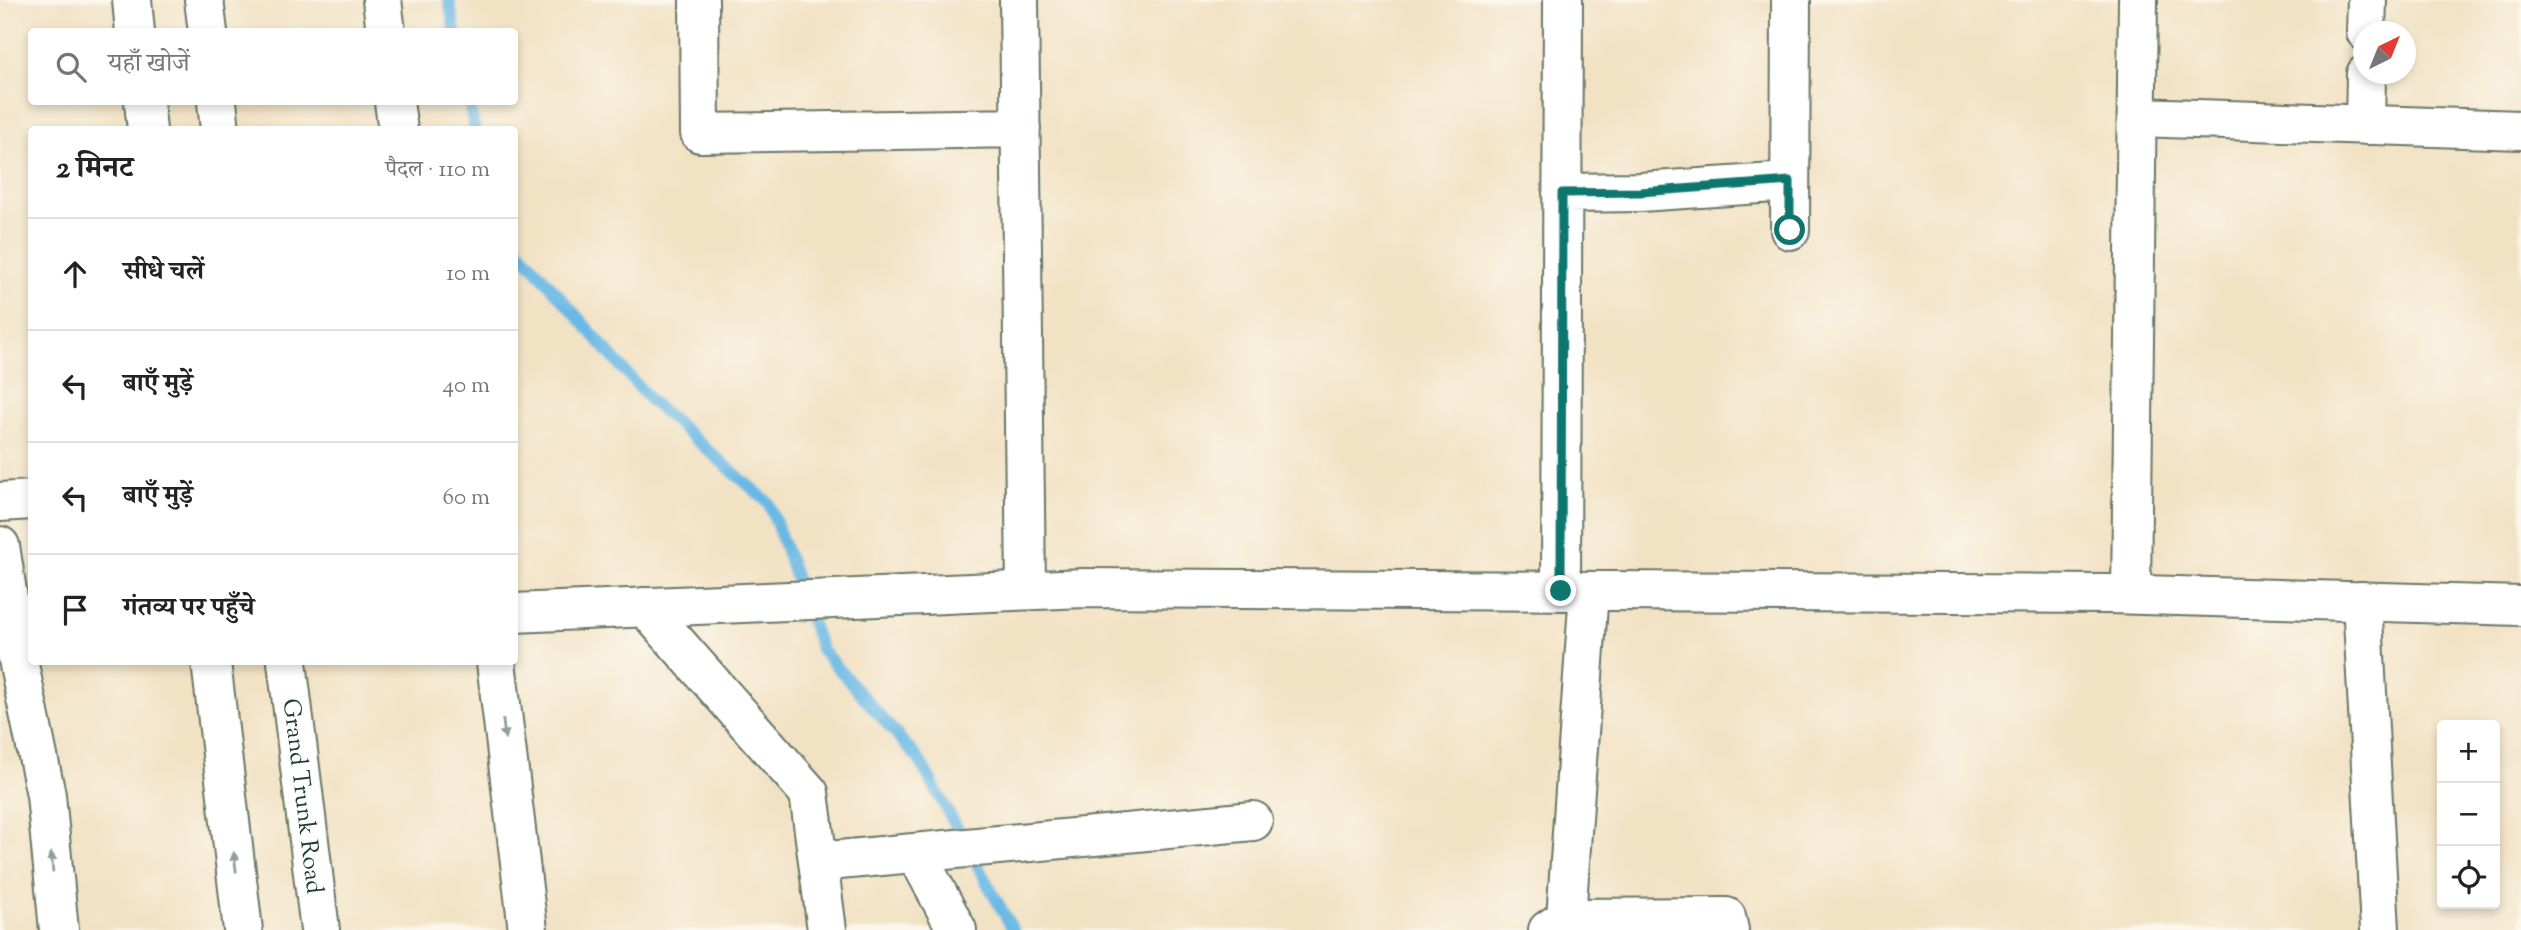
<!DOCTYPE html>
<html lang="hi">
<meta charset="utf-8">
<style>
:root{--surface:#fff;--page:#f2f2f2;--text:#222;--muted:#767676;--line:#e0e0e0}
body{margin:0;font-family:"Sorts Mill Goudy","Noto Serif Devanagari",serif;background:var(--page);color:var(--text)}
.controls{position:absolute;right:21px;bottom:21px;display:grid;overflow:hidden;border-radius:7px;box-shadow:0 4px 10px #0003}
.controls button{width:63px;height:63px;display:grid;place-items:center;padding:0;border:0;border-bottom:2px solid var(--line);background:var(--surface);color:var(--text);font:35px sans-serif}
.compass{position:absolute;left:2353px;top:21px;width:63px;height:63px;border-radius:50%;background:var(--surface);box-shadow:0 4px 10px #0003;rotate:43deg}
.stop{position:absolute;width:21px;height:21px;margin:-16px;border:5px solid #0f766e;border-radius:50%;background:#fff}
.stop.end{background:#0f766e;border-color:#fff;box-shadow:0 2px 7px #0008}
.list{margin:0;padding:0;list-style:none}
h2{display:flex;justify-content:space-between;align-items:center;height:91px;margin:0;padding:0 28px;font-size:30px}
h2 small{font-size:23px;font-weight:400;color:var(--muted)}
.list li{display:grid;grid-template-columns:46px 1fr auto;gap:21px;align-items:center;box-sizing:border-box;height:112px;padding:0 28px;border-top:2px solid var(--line)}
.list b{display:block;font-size:26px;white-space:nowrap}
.list em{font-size:23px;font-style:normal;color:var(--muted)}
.icon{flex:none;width:38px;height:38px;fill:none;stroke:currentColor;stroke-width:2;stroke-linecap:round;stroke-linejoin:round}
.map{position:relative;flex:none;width:2521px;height:930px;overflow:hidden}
.search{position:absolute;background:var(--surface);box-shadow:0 4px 10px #0003;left:28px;top:28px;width:490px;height:77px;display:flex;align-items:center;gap:18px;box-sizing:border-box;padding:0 24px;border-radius:7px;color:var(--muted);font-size:26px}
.panel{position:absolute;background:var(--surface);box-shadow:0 4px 10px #0003;left:28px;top:126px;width:490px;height:539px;border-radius:7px}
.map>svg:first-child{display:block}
</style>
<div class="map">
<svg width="2521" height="930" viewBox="0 0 2521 930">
<rect width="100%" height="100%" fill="#fbf7ec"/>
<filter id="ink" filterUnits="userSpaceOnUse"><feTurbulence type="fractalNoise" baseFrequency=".0143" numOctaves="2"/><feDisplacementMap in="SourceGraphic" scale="14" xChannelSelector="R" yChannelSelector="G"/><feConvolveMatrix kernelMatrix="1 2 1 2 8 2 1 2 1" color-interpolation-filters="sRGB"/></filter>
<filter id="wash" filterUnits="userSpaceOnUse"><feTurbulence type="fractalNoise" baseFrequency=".00686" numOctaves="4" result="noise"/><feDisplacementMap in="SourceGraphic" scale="28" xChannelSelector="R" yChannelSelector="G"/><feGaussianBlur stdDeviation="1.57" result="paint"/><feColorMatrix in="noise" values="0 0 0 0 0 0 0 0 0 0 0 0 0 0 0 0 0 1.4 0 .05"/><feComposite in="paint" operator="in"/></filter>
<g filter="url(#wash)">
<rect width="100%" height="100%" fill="#f2e2c4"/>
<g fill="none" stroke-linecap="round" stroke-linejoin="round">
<path stroke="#6ab9e5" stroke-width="12" d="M 449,0 L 455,32
M 469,102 L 475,130
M 514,244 L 651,401 L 769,503 L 821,649 L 920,761 L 1013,930"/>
</g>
</g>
<g filter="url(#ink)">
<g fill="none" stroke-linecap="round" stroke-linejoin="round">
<defs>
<path id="minor" d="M 699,0 L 700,133 L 1021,128
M 1019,0 L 1026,590
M 2366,32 L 2367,0
M 2137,117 L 2521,130
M 2365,125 L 2366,74
M 1562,193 L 1640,192 L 1790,182
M 1790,230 L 1791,0
M 1561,591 L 1563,0
M 2131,594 L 2138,0
M 2362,601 L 2380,930
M 645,607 L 809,793 L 827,930
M 916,853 L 957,930
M 818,862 L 1253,821
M 1566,918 L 1726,917 L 1729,930
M 1548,930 L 1566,918 L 1589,591"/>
<path id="tertiary" d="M 382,0 L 386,32
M 394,102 L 398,130
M 0,502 L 32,500
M 514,613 L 1084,588 L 2110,594 L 2521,606
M 496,662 L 528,930"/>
<path id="primary" d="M 0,546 L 16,650 L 46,795 L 59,930"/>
<g id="trunk">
<path d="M 132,0 L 135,32"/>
<path d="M 204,0 L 208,32"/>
<path d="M 144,102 L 147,130"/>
<path d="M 217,102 L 220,130"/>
<path d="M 211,662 L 243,930"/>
<path id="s1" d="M 287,662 L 320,930"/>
</g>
</defs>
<use href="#minor" stroke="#697766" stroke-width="42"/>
<use href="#tertiary" stroke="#697766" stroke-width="42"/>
<use href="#primary" stroke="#697766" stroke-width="42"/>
<use href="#trunk" stroke="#697766" stroke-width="42"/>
<use href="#minor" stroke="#fff" stroke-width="38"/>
<use href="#tertiary" stroke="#fff" stroke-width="38"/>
<use href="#primary" stroke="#fff" stroke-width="38"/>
<use href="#trunk" stroke="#fff" stroke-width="38"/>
</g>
<defs><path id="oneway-solid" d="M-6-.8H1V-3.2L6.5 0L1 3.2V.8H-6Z" transform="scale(1.75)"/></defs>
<g fill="#8f9e9a">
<use href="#oneway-solid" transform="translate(504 729) rotate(83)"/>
<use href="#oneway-solid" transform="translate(52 862) rotate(-95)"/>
<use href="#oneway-solid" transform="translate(235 862) rotate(-97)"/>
</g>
</g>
<g fill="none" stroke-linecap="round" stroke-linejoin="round" filter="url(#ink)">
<path stroke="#0f766e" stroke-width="9" d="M 1561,591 L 1562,193 L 1640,192 L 1790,181 L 1790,230"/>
</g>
<g text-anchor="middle" stroke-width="7" stroke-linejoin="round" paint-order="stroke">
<g font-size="24" fill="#1f3d34" stroke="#fbf7ec">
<text dy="8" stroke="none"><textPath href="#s1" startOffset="135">Grand Trunk Road</textPath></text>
</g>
</g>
</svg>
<div class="controls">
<button>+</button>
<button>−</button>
<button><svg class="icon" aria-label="locate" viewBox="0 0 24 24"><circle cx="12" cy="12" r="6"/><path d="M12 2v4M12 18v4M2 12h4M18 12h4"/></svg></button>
</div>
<svg class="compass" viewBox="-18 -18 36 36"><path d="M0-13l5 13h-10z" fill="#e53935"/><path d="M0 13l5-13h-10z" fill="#767676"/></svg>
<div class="stop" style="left:1790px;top:230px"></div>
<div class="stop end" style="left:1561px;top:591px"></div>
<div class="search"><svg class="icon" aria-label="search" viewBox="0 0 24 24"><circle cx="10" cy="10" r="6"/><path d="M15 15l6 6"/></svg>यहाँ खोजें</div>
<section class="panel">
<h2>2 मिनट<small>पैदल · 110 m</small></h2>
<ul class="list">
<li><svg class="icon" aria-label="ahead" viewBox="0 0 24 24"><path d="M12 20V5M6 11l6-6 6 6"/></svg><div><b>सीधे चलें</b></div><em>10 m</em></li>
<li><svg class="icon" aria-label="left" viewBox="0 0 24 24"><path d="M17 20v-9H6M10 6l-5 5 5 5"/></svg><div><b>बाएँ मुड़ें</b></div><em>40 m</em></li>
<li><svg class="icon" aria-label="left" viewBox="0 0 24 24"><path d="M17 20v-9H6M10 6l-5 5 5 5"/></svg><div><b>बाएँ मुड़ें</b></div><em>60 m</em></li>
<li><svg class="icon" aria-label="arrive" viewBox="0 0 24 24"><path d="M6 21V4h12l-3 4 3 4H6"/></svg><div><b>गंतव्य पर पहुँचे</b></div></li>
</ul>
</section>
</div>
